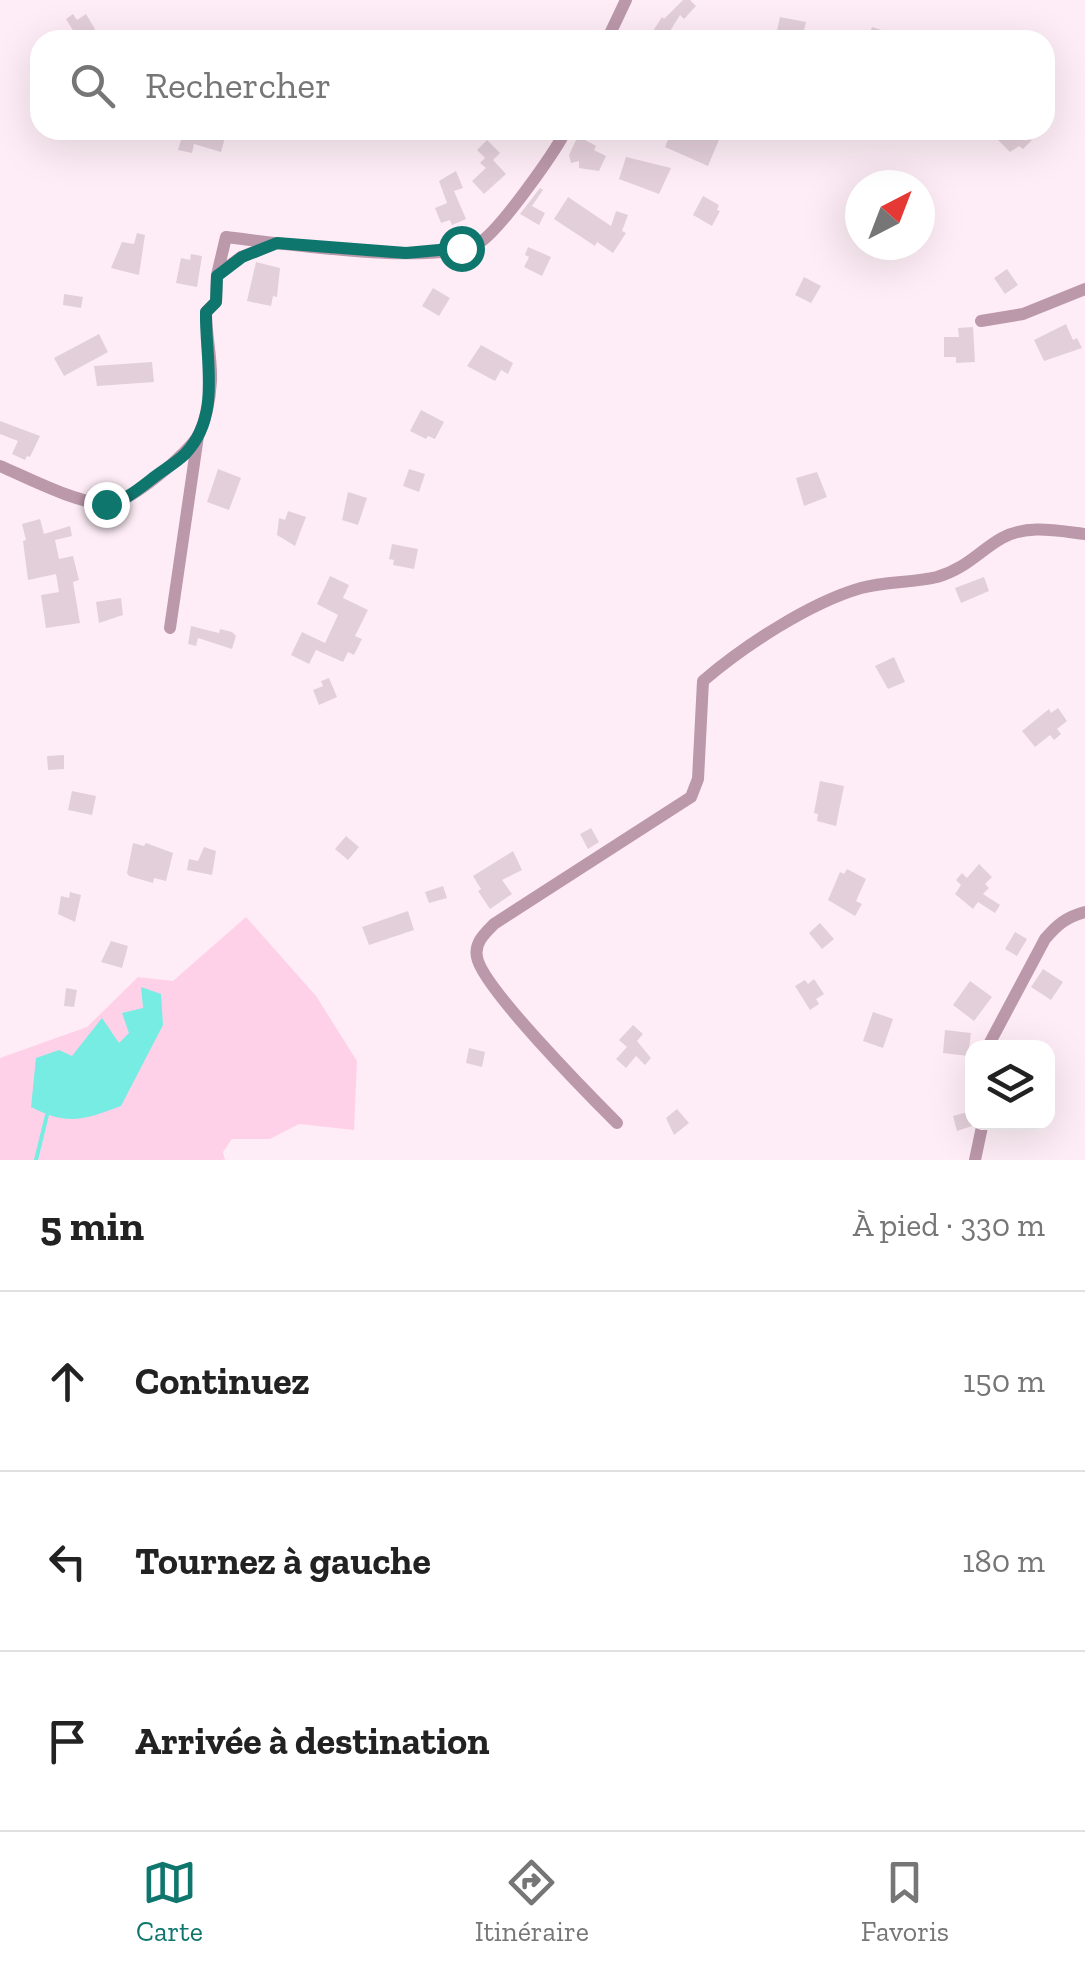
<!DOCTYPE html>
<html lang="fr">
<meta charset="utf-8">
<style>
:root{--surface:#fff;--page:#f6f6f6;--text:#222;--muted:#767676;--line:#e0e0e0;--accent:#0f766e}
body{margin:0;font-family:"Zilla Slab",serif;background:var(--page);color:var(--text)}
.controls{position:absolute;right:30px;bottom:30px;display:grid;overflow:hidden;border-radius:20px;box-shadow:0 10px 40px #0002}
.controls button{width:90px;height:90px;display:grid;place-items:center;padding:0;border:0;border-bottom:2px solid var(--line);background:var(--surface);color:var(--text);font:50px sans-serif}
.compass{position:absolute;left:845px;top:170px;width:90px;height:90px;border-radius:50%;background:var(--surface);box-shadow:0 10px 40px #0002;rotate:42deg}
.stop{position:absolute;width:30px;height:30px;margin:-22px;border:8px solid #0f766e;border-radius:50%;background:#fff}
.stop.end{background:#0f766e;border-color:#fff;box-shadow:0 2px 10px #0008}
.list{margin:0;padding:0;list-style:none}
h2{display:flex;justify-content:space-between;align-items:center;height:130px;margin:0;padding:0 40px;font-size:42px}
h2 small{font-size:32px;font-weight:400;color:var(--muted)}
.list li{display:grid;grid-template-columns:65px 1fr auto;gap:30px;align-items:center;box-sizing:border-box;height:180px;padding:0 40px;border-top:2px solid var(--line)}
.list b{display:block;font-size:38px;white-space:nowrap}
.list em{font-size:32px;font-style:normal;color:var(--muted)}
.icon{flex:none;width:55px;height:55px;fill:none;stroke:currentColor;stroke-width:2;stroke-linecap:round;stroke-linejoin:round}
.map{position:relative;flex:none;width:1085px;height:1160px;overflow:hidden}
.search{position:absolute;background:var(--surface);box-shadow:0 10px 40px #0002;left:30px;right:30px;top:30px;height:110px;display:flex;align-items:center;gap:25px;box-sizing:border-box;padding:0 35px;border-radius:30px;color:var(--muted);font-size:38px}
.sheet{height:670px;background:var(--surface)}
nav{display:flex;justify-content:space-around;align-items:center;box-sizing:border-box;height:140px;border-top:2px solid var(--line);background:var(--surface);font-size:28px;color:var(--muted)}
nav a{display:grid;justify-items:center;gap:5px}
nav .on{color:var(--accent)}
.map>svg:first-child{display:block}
</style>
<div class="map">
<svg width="1085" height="1160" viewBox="0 0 1085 1160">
<rect width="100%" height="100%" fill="#feedf6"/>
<path fill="#ffd1e9" d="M 246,917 L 316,996 L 357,1061 L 354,1130 L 299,1124 L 270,1139 L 232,1139 L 223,1152 L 225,1160 L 0,1160 L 0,1058 L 87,1027 L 138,977 L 173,981 Z"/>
<path fill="#76ece2" d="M 141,987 L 161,994 L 163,1025 L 121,1106 C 83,1120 68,1126 31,1107 L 36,1058 L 59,1050 L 72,1056 L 102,1018 L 119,1043 L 129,1033 L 122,1013 L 143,1008 Z"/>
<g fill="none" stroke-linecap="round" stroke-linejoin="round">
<path stroke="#76ece2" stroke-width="4" d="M 36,1160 L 47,1115"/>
</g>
<path fill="#e3cfd9" d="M 683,0 L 690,0 L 696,6 L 684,19 L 680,15 L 665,39 L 653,31 L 662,17 L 664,19 Z
M 73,14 L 77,20 L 86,14 L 95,29 L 84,40 L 79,40 L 66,19 Z
M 780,17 L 806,22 L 803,34 L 792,32 L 790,40 L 775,40 Z
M 872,27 L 907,38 L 906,40 L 868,40 Z
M 184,130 L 227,130 L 221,152 L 194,144 L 192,153 L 178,150 Z
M 672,130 L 723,130 L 708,166 L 665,147 Z
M 999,130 L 1022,130 L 1032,140 L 1023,149 L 1019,146 L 1010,152 L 993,135 Z
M 578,136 L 596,146 L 594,150 L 606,156 L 599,171 L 579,168 L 579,161 L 571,163 L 569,155 Z
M 487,140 L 500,153 L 493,160 L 506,174 L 484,194 L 472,181 L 486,168 L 480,163 L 485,158 L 477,150 Z
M 626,157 L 671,168 L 659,194 L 619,179 Z
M 456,171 L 463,188 L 454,191 L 466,219 L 452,225 L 450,220 L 441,223 L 435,208 L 447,203 L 439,181 Z
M 540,188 L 543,190 L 532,206 L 545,213 L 539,225 L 520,214 Z
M 703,196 L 719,205 L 717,210 L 720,211 L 712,226 L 693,215 Z
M 568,197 L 611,226 L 616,211 L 628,215 L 622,231 L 626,233 L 613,253 L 597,242 L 595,246 L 554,219 Z
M 137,233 L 145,235 L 139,275 L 111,268 L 122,242 L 134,244 Z
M 528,247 L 551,257 L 542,276 L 524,267 L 529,257 L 525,255 Z
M 191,254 L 202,256 L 197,287 L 176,283 L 181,258 L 190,260 Z
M 256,262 L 280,268 L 277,297 L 273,296 L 271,306 L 247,301 Z
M 1007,269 L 1018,285 L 1005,294 L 994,278 Z
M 804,277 L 821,286 L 811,303 L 795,295 Z
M 433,288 L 450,298 L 439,316 L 422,306 Z
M 64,294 L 83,297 L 81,308 L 63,305 Z
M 1066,324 L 1073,340 L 1077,338 L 1082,348 L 1044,361 L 1034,340 Z
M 973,327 L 975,362 L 956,363 L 956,357 L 944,357 L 944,337 L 959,337 L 958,328 Z
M 99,334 L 108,352 L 64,376 L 54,358 Z
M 481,345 L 513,363 L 508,374 L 501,370 L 495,381 L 467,366 Z
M 152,362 L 154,382 L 97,386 L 94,366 Z
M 421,410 L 444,422 L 435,439 L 428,436 L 426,439 L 410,431 Z
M 0,421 L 40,436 L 30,457 L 27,456 L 25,460 L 12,454 L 18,441 L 0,434 Z
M 218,469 L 241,478 L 229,510 L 207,502 Z
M 409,469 L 425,474 L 419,492 L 403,486 Z
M 817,472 L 827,497 L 804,506 L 796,478 Z
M 348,492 L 367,498 L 358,525 L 342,520 Z
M 288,511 L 306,517 L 295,546 L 277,535 L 279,518 L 285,520 Z
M 40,519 L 44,534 L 70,526 L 72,536 L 55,540 L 59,559 L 73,556 L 79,580 L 73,582 L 80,623 L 46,628 L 41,595 L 59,592 L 56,574 L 28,580 L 23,541 L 26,540 L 22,524 Z
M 392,544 L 418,549 L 414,569 L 393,565 L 394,560 L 389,559 Z
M 330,576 L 349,585 L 343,598 L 368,610 L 355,636 L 362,639 L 354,655 L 348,652 L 343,662 L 316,650 L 309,664 L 291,655 L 302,632 L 325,643 L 338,615 L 317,604 Z
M 984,577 L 989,591 L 961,603 L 955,588 Z
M 121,598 L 123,615 L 99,623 L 96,602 Z
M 191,626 L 219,633 L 220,629 L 232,632 L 236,636 L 232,649 L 198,638 L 196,646 L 188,644 Z
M 894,657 L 905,682 L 888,689 L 875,666 Z
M 329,678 L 337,697 L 319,705 L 313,690 L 323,686 L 321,681 Z
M 1058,708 L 1067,721 L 1057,729 L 1061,734 L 1054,740 L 1050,735 L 1035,747 L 1022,731 L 1049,709 L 1051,713 Z
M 64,755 L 64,769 L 48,770 L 47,756 Z
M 820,781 L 844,786 L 836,826 L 817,821 L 818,814 L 814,813 Z
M 72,791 L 96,796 L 92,815 L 68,810 Z
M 591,828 L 599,842 L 588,849 L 580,834 Z
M 346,836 L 359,847 L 348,860 L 335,849 Z
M 133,843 L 144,846 L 146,843 L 173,853 L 166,881 L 154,878 L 153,883 L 129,876 L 127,873 Z
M 204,847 L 216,851 L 212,875 L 187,870 L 189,859 L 198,861 Z
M 513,851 L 522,870 L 502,880 L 512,894 L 490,909 L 478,891 L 481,889 L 473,876 Z
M 979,864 L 992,877 L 985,884 L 989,888 L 983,894 L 1000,905 L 995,913 L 978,902 L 973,909 L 955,894 L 961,885 L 956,880 L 962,873 L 967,878 Z
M 847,869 L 866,879 L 856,901 L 862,904 L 855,916 L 828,900 L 840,872 L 844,874 Z
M 443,886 L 447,898 L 429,903 L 425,892 Z
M 70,892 L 81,895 L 75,922 L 58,914 L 61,896 L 69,898 Z
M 408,911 L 414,930 L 369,945 L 362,927 Z
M 820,923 L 834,939 L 822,949 L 809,933 Z
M 1015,932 L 1027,939 L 1017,956 L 1005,949 Z
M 111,941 L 128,946 L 122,968 L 101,962 Z
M 1043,969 L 1063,982 L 1051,1000 L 1031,987 Z
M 814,979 L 824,994 L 816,999 L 819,1004 L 810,1010 L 795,986 L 805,980 L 808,984 Z
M 970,981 L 992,997 L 974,1021 L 953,1005 Z
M 66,988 L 77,990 L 74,1007 L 64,1006 Z
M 873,1012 L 893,1019 L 883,1048 L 863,1041 Z
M 633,1025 L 643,1034 L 637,1041 L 651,1058 L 645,1065 L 636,1056 L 626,1068 L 616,1059 L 627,1047 L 619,1040 Z
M 945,1030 L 971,1033 L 968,1056 L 943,1053 Z
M 469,1048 L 485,1052 L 482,1067 L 466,1063 Z
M 677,1109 L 689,1123 L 674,1135 L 666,1118 Z
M 971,1111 L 972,1126 L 957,1131 L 953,1116 Z"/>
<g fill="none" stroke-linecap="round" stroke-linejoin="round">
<path stroke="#bb98aa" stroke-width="12" d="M 607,40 L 626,0
M 217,275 L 226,237 C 278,243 434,266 477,244 C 497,235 555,152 566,130
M 981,321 L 1023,314 L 1085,289
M 0,466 C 28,478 80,505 109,504 C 131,502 189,453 199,434 C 206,419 210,398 211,381 C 212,359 206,335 206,312 L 216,302 L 217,275 L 241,257 L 277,243
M 170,628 L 198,436
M 987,1048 L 1045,939 C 1057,925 1066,917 1085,912
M 617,1123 C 591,1097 481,986 477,957 C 474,943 485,933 494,924 L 691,797 L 698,779 L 703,681 C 744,646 809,603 861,588 C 885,581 912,583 937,577 C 967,568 979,551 1002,538 C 1027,524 1058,531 1085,534
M 975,1160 L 983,1122"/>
</g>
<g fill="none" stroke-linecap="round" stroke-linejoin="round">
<path stroke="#0f766e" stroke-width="12" d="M 106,504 C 124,502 140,488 153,478 C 163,470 176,463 185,454 C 222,416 205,359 206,312 L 216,302 L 217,276 L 242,257 L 277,243 L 406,253 L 461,248"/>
</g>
</svg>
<div class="controls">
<button><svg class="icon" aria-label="layers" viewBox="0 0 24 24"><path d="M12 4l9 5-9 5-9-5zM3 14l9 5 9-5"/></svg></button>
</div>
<svg class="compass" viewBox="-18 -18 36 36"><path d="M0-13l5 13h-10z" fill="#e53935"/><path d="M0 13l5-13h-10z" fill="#767676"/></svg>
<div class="stop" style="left:461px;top:248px"></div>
<div class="stop end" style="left:106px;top:504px"></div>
<div class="search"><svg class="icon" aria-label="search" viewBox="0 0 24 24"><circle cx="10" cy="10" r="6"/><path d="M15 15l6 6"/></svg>Rechercher</div>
</div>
<section class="sheet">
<h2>5 min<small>À pied · 330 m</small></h2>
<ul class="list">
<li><svg class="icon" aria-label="ahead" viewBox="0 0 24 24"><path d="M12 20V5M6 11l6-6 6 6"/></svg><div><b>Continuez</b></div><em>150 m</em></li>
<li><svg class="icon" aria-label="left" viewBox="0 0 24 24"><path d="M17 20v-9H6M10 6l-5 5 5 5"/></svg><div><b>Tournez à gauche</b></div><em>180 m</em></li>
<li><svg class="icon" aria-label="arrive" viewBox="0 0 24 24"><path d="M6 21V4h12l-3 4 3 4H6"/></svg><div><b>Arrivée à destination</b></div></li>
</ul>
</section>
<nav>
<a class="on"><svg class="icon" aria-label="map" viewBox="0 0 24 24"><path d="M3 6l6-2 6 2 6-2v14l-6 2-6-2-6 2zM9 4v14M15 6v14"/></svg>Carte</a>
<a><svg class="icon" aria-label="directions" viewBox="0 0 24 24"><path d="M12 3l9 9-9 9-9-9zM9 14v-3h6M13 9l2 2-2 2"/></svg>Itinéraire</a>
<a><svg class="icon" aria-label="saved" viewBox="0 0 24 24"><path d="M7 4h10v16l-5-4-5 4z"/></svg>Favoris</a>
</nav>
